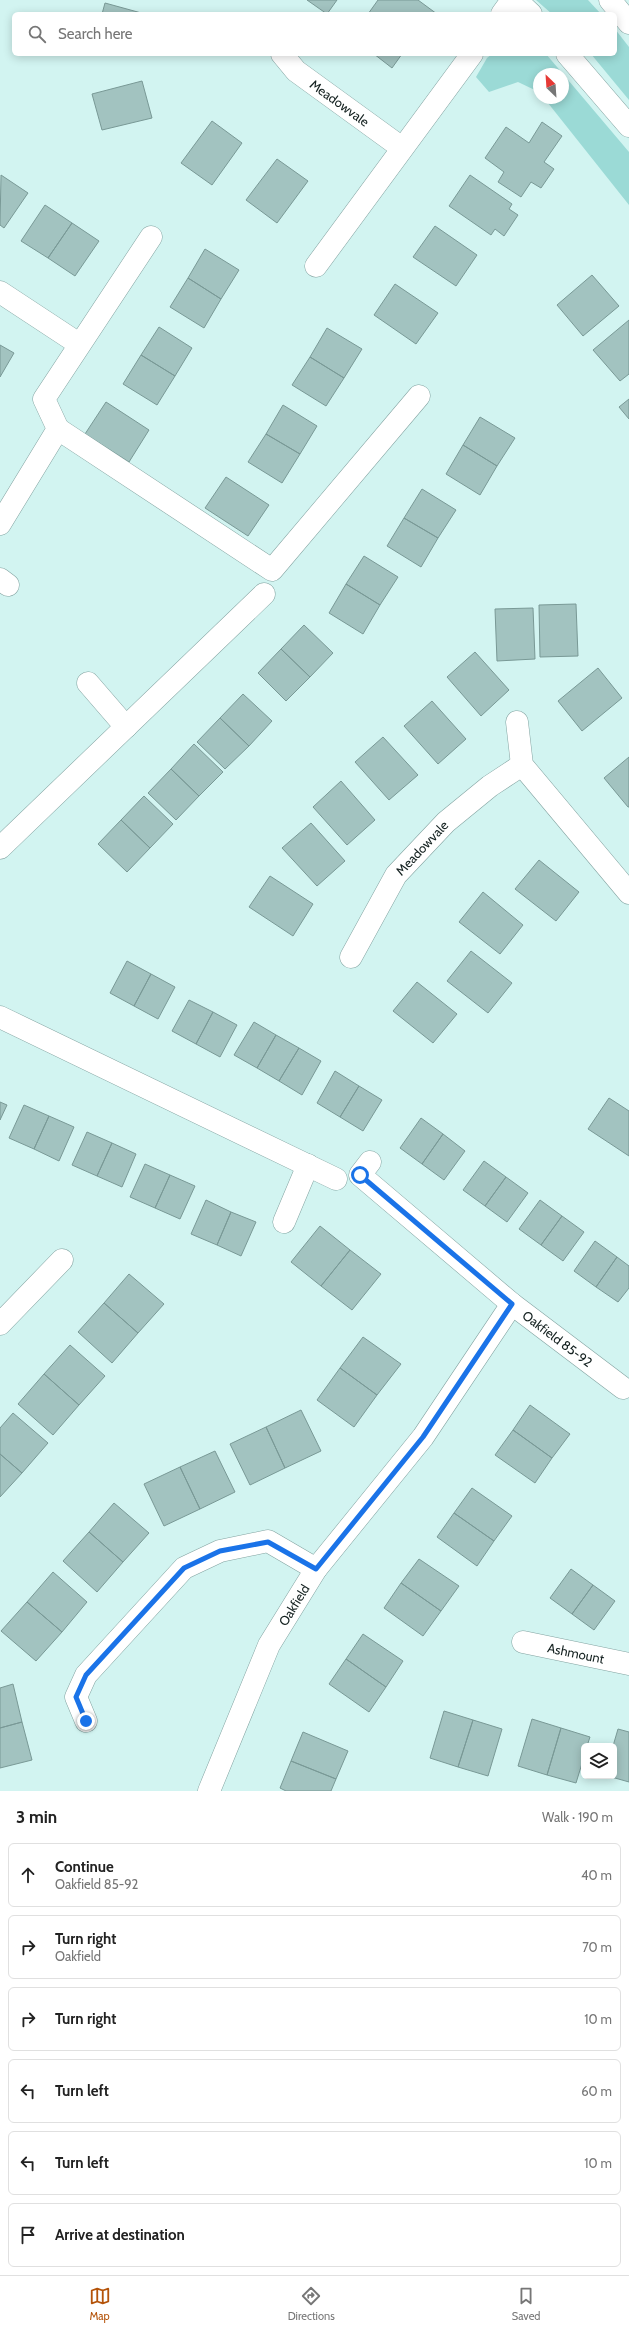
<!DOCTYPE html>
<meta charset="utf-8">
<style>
:root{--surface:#fff;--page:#f6f6f6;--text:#222;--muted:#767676;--line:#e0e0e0;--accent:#b45309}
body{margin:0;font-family:Cabin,sans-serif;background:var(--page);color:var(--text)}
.controls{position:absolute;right:12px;bottom:12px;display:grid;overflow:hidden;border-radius:6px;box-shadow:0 2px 10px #0003}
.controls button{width:36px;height:36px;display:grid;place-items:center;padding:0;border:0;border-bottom:1px solid var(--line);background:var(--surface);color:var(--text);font:20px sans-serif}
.compass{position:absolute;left:533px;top:68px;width:36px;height:36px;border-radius:50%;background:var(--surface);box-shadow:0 2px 10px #0003;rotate:335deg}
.stop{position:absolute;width:12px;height:12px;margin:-9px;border:3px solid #1a73e8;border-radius:50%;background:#fff}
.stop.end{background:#1a73e8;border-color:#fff;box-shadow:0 1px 4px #0008}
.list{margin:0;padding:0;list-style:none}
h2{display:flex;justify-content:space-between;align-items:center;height:52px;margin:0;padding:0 16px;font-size:17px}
h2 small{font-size:13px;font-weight:400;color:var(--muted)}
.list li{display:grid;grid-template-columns:26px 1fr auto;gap:12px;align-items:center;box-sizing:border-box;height:64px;margin:0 8px 8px;padding:0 8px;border:1px solid var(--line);border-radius:6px}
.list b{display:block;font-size:15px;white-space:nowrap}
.list p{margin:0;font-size:13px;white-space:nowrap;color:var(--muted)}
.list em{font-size:13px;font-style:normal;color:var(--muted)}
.icon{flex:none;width:22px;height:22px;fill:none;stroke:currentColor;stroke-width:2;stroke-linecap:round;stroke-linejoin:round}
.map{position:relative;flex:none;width:629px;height:1791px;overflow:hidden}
.search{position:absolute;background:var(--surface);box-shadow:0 2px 10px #0003;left:12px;right:12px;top:12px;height:44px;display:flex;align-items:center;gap:10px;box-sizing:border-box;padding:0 14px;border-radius:6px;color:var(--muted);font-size:15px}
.sheet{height:484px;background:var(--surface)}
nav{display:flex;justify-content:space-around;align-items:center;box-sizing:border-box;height:56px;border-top:1px solid var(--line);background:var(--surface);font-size:11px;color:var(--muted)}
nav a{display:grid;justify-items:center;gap:2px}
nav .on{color:var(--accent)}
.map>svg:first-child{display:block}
</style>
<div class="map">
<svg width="629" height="1791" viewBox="0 0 629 1791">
<rect width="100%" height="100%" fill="#d2f4f1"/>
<path fill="#9bdad6" d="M 536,0 L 588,0 L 601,14 L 552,14 Z
M 615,29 L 629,47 L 629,100 L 591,54 L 615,54 Z
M 492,54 L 546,54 L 563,74 L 539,74 L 539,92 L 518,82 L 489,92 L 476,77 L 487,58 Z
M 563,74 L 629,152 L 629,205 L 544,98 L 563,98 Z"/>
<path fill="#a2c3c0" stroke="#799996" d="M 307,0 L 337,0 L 327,14 Z
M 378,0 L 418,0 L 437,14 L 368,14 Z
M 105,3 L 145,14 L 102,14 Z
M 374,54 L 402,54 L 392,68 Z
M 142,81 L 152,118 L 102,130 L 92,94 Z
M 212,121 L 242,143 L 212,185 L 181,163 Z
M 542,122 L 562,136 L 544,162 L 554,169 L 541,188 L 531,182 L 521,197 L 498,182 L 504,172 L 485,158 L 506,127 L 529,143 Z
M 277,159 L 308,181 L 277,223 L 246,200 Z
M 1,175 L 28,193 L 4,228 L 0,225 Z
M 470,175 L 512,204 L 509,209 L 518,215 L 504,236 L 495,229 L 491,235 L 449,206 Z
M 45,205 L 72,223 L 48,258 L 21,241 Z
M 72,223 L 99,241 L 75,276 L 48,258 Z
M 435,226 L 477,255 L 456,286 L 413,257 Z
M 205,249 L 239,270 L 221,299 L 188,278 Z
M 592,275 L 619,306 L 583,336 L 557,305 Z
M 188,278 L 221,299 L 204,328 L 170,307 Z
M 395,284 L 438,313 L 416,344 L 374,315 Z
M 629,320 L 629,374 L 620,381 L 593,350 Z
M 159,327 L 192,348 L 175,376 L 141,355 Z
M 327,328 L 362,349 L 344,378 L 310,357 Z
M 0,345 L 14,353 L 0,377 Z
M 141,355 L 175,376 L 157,405 L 123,384 Z
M 310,357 L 344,378 L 326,406 L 292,385 Z
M 629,399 L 629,419 L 619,407 Z
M 106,402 L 149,430 L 129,462 L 85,434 Z
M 283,405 L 317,426 L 300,454 L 266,434 Z
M 480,417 L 515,438 L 497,466 L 463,445 Z
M 266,434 L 300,454 L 282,483 L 248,462 Z
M 463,445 L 497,466 L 480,495 L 446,474 Z
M 226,477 L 269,505 L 248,536 L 205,508 Z
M 422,489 L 456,510 L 438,538 L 404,518 Z
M 404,518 L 438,538 L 421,567 L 387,546 Z
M 364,556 L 398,577 L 380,605 L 346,584 Z
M 346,584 L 380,605 L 363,634 L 329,613 Z
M 576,604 L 578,656 L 540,657 L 539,605 Z
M 533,608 L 535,659 L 497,661 L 495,609 Z
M 304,625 L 333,653 L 310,677 L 281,649 Z
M 281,649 L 310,677 L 286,701 L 258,673 Z
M 475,652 L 509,690 L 481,716 L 447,677 Z
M 598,668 L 622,698 L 582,731 L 558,701 Z
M 243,694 L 272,721 L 249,746 L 220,718 Z
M 432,701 L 466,739 L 438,764 L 404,726 Z
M 220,718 L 249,746 L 225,769 L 197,742 Z
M 383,737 L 418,775 L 389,800 L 355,762 Z
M 194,744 L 223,772 L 199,796 L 171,769 Z
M 629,757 L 629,807 L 628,807 L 604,778 Z
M 171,769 L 199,796 L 176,820 L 148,793 Z
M 341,781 L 375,820 L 347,845 L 313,807 Z
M 144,796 L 173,824 L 150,848 L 121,820 Z
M 121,820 L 150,848 L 127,872 L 98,844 Z
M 311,823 L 345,861 L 317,886 L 282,848 Z
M 539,860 L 579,892 L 556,921 L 515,889 Z
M 270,876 L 313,904 L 293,936 L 249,907 Z
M 483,892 L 523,925 L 500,954 L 459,922 Z
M 471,951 L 512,983 L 488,1013 L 447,981 Z
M 127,961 L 151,974 L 134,1006 L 110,993 Z
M 151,974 L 175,987 L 158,1019 L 134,1006 Z
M 417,982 L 457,1014 L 433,1043 L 393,1011 Z
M 189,1000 L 213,1012 L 196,1044 L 172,1031 Z
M 213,1012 L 237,1025 L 220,1057 L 196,1044 Z
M 254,1022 L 276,1035 L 257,1068 L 234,1055 Z
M 276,1035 L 299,1048 L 279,1081 L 257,1068 Z
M 299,1048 L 321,1061 L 302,1095 L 279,1081 Z
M 335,1071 L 359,1086 L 340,1117 L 317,1103 Z
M 359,1086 L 382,1100 L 363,1131 L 340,1117 Z
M 609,1098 L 629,1111 L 629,1156 L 588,1129 Z
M 0,1102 L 7,1105 L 0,1120 Z
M 24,1105 L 49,1116 L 34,1149 L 9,1138 Z
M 49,1116 L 74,1127 L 59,1161 L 34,1149 Z
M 421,1118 L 443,1134 L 422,1164 L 400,1148 Z
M 87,1132 L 112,1143 L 97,1176 L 72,1165 Z
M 443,1134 L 465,1151 L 444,1180 L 422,1164 Z
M 112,1143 L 136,1154 L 122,1187 L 97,1176 Z
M 484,1161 L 506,1177 L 485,1206 L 463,1190 Z
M 145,1164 L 170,1175 L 155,1208 L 130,1197 Z
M 170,1175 L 195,1186 L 180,1219 L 155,1208 Z
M 506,1177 L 528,1193 L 507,1222 L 485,1206 Z
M 206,1200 L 231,1212 L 217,1245 L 191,1234 Z
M 540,1200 L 562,1216 L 541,1245 L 519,1229 Z
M 231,1212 L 256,1222 L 241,1256 L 217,1245 Z
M 562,1216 L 584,1232 L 563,1261 L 541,1245 Z
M 320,1226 L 350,1250 L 321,1286 L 291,1262 Z
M 595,1241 L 617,1257 L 596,1287 L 574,1271 Z
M 350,1250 L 381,1274 L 352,1310 L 321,1286 Z
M 617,1257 L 629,1266 L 629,1288 L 618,1302 L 596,1287 Z
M 129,1274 L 164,1304 L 138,1333 L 104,1303 Z
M 104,1303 L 138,1333 L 112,1363 L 78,1332 Z
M 363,1337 L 401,1364 L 377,1395 L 340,1368 Z
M 70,1345 L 105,1376 L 79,1405 L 44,1374 Z
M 340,1368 L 377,1395 L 354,1427 L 317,1400 Z
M 44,1374 L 79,1405 L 53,1435 L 18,1404 Z
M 530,1405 L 570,1434 L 552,1458 L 513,1430 Z
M 301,1410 L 321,1451 L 285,1468 L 266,1427 Z
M 13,1413 L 48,1443 L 22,1473 L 0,1454 L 0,1428 Z
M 266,1427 L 285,1468 L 250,1485 L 230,1444 Z
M 513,1430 L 552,1458 L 535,1483 L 495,1455 Z
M 215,1451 L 235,1492 L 200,1509 L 180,1467 Z
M 0,1454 L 22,1473 L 0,1497 Z
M 180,1467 L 200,1509 L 164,1526 L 144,1484 Z
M 472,1488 L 512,1516 L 494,1541 L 454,1513 Z
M 114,1503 L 149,1533 L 123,1562 L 89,1532 Z
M 454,1513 L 494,1541 L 477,1566 L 437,1537 Z
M 89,1532 L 123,1562 L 97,1592 L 63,1561 Z
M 419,1559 L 459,1586 L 441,1611 L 401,1583 Z
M 571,1569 L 593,1585 L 572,1614 L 550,1598 Z
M 53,1572 L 87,1602 L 62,1632 L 27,1602 Z
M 401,1583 L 441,1611 L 423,1636 L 384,1608 Z
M 593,1585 L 615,1601 L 594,1630 L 572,1614 Z
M 27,1602 L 62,1632 L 36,1661 L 1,1631 Z
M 363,1634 L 403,1661 L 386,1687 L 346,1659 Z
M 346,1659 L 386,1687 L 369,1712 L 329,1684 Z
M 13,1684 L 22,1722 L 0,1728 L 0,1688 Z
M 444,1711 L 473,1720 L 458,1767 L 430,1758 Z
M 532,1719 L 561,1728 L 547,1775 L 518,1766 Z
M 473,1720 L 502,1729 L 488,1776 L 458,1767 Z
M 22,1722 L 32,1760 L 0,1768 L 0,1728 Z
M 561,1728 L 590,1737 L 587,1746 L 584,1746 L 584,1757 L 576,1783 L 547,1775 Z
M 618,1729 L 629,1732 L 629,1782 L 608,1776 L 614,1776 L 613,1746 Z
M 303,1732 L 348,1751 L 336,1779 L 291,1761 Z
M 291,1761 L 336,1779 L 331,1791 L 286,1791 L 280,1788 Z"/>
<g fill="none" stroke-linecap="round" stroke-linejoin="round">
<defs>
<g id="street">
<path d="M 516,0 L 531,14"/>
<path d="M 610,0 L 629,23"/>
<path d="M 502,14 L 512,0"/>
<path id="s1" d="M 282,54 L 296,71 L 402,148"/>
<path d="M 567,54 L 629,126"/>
<path d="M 316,266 L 472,54"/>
<path d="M 0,292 L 79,344"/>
<path d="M 58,429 L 272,570 L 419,396"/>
<path d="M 0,524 L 58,429 L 44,399 L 151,237"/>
<path d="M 0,579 L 8,585"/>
<path d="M 88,683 L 126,727"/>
<path d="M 517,722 L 522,765 L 629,893"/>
<path d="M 0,848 L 264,594"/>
<path id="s2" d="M 351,957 L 396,875 L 446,822 L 490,786 L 522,765"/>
<path d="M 0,1017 L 336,1179"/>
<path id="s3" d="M 370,1162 L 360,1175 L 512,1304 L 623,1388"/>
<path d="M 284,1222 L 308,1165"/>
<path d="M 0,1324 L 62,1260"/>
<path id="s4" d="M 523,1642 L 629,1664"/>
<path d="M 86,1721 L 76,1697 L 86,1675 L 184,1568 L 220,1551 L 268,1541 L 316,1569"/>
<path id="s5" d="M 209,1791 L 269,1645 L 316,1569 L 423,1437 L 512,1304"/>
</g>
</defs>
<use href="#street" stroke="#83a3a1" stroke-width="23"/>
<use href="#street" stroke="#fff" stroke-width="22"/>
</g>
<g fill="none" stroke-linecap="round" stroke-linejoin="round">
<path stroke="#1a73e8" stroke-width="5" d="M 86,1721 L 76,1697 L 86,1675 L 184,1568 L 220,1551 L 268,1542 L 316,1569 L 423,1437 L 512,1304 L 360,1175"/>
</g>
<g text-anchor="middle" stroke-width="3.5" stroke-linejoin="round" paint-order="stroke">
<g font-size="13" fill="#142120" stroke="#d2f4f1">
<text dy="5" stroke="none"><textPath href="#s1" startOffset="76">Meadowvale</textPath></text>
<text dy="5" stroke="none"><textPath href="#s2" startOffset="131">Meadowvale</textPath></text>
<text dy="5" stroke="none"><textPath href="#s3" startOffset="273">Oakfield 85-92</textPath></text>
<text dy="5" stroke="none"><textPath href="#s5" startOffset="205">Oakfield</textPath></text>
<text dy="5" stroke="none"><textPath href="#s4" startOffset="54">Ashmount</textPath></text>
</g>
</g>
</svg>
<div class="controls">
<button><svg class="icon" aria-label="layers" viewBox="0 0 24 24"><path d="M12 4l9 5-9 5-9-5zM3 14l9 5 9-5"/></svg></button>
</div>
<svg class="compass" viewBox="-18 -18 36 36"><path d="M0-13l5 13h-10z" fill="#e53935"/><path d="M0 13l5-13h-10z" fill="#767676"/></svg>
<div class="stop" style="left:360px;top:1175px"></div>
<div class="stop end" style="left:86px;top:1721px"></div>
<div class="search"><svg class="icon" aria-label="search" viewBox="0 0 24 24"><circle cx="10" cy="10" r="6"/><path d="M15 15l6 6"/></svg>Search here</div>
</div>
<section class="sheet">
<h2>3 min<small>Walk · 190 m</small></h2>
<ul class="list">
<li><svg class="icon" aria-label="ahead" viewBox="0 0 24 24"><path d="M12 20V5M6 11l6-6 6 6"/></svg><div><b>Continue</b><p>Oakfield 85-92</p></div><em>40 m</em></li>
<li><svg class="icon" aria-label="right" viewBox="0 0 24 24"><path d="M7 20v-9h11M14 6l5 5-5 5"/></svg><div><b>Turn right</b><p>Oakfield</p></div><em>70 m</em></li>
<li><svg class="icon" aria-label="right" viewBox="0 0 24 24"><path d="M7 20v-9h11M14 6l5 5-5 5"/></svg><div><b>Turn right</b></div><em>10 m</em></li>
<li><svg class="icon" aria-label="left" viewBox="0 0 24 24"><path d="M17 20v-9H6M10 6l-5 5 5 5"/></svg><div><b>Turn left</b></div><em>60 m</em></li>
<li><svg class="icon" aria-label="left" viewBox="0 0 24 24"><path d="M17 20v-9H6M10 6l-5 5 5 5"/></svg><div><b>Turn left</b></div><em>10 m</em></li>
<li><svg class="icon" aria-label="arrive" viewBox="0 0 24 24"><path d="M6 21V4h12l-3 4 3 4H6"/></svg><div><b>Arrive at destination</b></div></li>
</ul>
</section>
<nav>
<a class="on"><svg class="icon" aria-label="map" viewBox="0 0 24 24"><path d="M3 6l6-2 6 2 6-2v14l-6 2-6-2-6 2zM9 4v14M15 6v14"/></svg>Map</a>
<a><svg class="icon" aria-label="directions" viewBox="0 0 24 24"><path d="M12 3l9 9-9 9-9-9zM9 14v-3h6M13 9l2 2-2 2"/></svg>Directions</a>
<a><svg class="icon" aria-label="saved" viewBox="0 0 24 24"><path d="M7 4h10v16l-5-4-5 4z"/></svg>Saved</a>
</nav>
